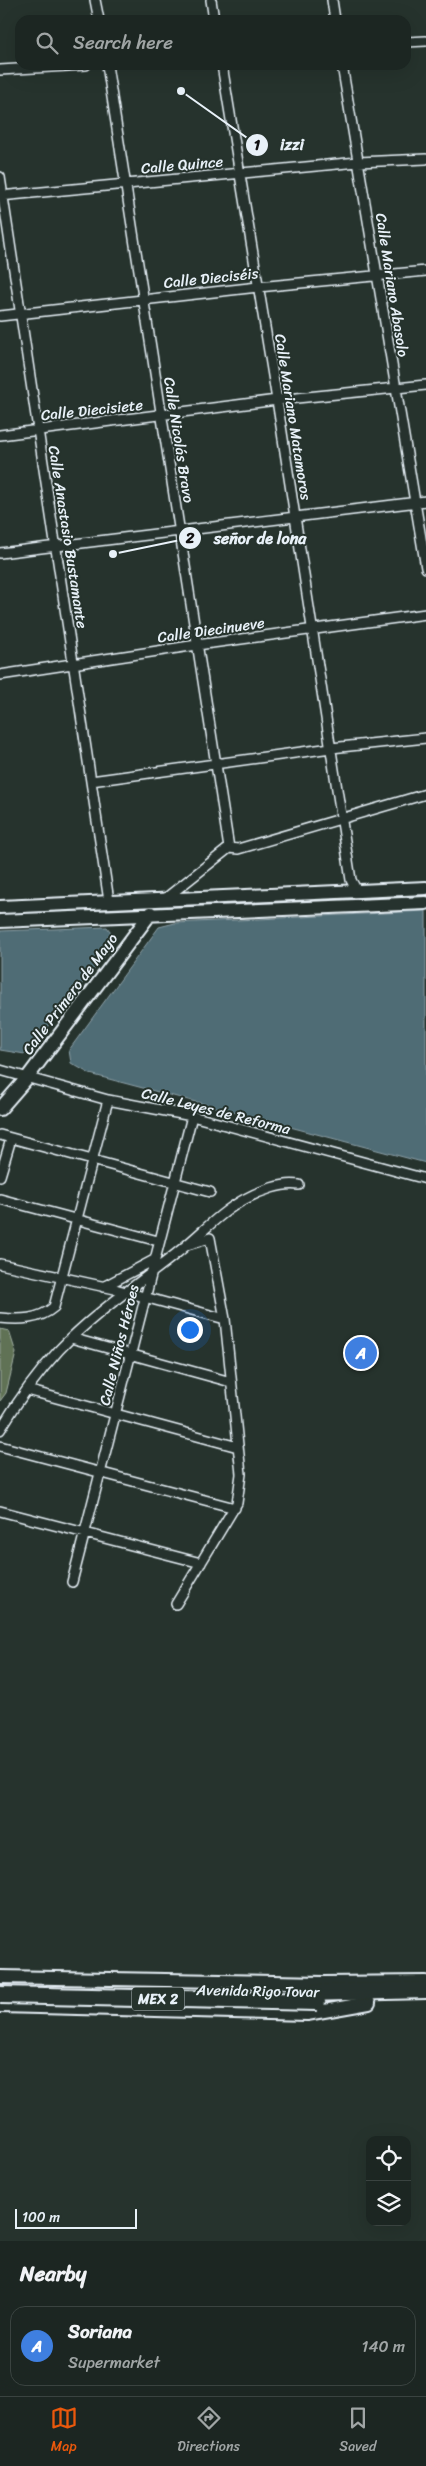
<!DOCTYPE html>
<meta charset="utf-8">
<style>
:root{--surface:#1c2622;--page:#252e2a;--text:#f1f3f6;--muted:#a0a5a5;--line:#3a4340;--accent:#ea580c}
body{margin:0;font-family:Sriracha,sans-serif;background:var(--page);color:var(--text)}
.controls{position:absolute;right:15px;bottom:15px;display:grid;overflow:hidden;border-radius:10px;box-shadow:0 5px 20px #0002}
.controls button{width:45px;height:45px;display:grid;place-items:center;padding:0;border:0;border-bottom:1px solid var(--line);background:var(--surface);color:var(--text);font:25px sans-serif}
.scale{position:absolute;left:15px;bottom:12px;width:122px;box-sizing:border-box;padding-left:5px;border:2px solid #e8f1f8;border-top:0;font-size:14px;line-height:18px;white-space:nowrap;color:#e8f1f8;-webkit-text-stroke:4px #26332d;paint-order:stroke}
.you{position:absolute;left:189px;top:1329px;width:18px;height:18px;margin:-12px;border:4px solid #fff;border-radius:50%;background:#1a73e8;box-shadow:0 0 0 8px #1a73e833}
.badge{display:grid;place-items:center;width:32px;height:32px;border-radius:50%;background:var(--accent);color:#fff;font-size:16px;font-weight:700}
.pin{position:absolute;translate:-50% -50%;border:2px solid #fff;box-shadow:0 1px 5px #0006}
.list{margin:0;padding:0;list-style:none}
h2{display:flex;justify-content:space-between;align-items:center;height:65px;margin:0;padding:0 20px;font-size:21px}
h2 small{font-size:16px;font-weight:400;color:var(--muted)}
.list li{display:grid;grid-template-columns:32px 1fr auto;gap:15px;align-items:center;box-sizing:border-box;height:80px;margin:0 10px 10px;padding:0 10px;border:1px solid var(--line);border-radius:15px}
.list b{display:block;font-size:19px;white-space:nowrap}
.list p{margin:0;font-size:16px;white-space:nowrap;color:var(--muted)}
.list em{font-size:16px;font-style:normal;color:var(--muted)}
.icon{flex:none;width:28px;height:28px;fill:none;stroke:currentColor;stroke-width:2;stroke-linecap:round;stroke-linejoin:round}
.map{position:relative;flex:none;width:426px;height:2241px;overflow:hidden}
.search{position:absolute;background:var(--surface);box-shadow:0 5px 20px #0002;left:15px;right:15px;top:15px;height:55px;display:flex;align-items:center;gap:12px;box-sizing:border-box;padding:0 18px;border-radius:15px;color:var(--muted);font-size:19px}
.sheet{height:155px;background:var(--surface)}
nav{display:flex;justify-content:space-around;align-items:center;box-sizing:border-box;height:70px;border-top:1px solid var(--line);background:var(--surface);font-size:14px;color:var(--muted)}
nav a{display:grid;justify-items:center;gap:2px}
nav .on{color:var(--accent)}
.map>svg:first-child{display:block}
</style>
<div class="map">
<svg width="426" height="2241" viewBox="0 0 426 2241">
<rect width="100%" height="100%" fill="#26332d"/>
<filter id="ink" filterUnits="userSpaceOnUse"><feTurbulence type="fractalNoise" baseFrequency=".02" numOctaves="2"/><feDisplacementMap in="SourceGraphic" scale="10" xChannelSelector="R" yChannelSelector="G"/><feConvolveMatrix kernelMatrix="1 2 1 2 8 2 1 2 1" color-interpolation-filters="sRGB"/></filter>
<g filter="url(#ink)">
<path fill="#607255" stroke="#a4b2a6" d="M 0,1329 L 9,1331 L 16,1353 L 6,1393 L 0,1401 Z"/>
<path fill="#506c75" stroke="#8da1a9" d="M 426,911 L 426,1163 L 90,1074 L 71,1063 L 69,1050 L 159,927 L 175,923 Z
M 107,927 L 113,935 L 112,947 L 25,1054 L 0,1050 L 0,931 Z"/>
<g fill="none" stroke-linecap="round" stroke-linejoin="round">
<defs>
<path id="street" d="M 95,0 L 99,20
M 211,0 L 214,20
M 332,0 L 335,20
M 406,42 L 426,41
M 107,65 L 229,848
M 222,65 L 277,400 L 351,880 L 357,891
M 342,65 L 426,568
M 0,70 L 86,65
M 0,177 L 109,901
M 0,196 L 358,162 L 426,159
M 0,316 L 258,287 L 426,271
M 0,435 L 277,400 L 426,385
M 0,553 L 426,501
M 0,675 L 197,645 L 426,614
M 91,781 L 331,748 L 426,738
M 166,898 L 229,848 L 238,849 L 426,794
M 0,1070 L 108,1100 L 192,1116 L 426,1179
M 0,1135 L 210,1192
M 0,1176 L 11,1139
M 0,1199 L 158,1241
M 0,1264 L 115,1289 L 225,1319
M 103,1287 L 154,1260
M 0,1318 C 20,1320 39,1320 54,1307 L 108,1100
M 71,1338 L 231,1382
M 27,1390 L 238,1447
M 0,1430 C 17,1402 37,1374 59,1350 C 94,1313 137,1285 177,1253 C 200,1235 219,1213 245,1199 C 260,1191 283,1182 299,1185
M 0,1446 L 235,1508
M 0,1511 L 201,1563
M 72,1582 L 192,1116
M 176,1604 L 237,1503 L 241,1474 L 225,1319 L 210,1238 L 187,1245"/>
<path id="secondary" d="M 0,907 L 426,888
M 0,921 L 426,903
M 0,1109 L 27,1078 L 151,913
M 0,1977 L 323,1983 L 426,1982
M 0,2006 L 307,2014 L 369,2003"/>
<path id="highway" d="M 307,1993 L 426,1990"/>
</defs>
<use href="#street" stroke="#e8f1f8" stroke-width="12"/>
<use href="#secondary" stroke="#e8f1f8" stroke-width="16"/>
<use href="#highway" stroke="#e8f1f8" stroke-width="20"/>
<use href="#street" stroke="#26332d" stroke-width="9"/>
<use href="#secondary" stroke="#26332d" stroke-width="12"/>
<use href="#highway" stroke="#26332d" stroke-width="16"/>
<defs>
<path id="highway-bridge" d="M 0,1995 L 317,2002"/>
</defs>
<use href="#highway-bridge" stroke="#e8f1f8" stroke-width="20" stroke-linecap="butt"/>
<use href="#highway-bridge" stroke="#26332d" stroke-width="16"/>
</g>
</g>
<g text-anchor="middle" stroke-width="4" stroke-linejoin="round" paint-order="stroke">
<rect fill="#26332d" stroke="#aeb8bb" stroke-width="1" x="132" y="1987.5" width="52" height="23" rx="4"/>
<g font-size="14" font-weight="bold" fill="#e8f1f8">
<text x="158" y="2004">MEX 2</text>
</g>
<g font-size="15" fill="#e8f1f8" stroke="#26332d">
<text transform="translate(182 165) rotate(-5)" y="5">Calle Quince</text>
<text transform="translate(211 278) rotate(-6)" y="5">Calle Dieciséis</text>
<text transform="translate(392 285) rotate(81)" y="5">Calle Mariano Abasolo</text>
<text transform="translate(92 410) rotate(-6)" y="5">Calle Diecisiete</text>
<text transform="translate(293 417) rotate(81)" y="5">Calle Mariano Matamoros</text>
<text transform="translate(179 440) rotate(81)" y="5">Calle Nicolás Bravo</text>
<text transform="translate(68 537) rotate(81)" y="5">Calle Anastasio Bustamante</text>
<text transform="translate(211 630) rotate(-8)" y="5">Calle Diecinueve</text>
<text transform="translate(70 994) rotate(-53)" y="5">Calle Primero de Mayo</text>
<text transform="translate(216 1111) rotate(14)" y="5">Calle Leyes de Reforma</text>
<text transform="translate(119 1345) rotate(-76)" y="5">Calle Niños Héroes</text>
<text transform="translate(258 1991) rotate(1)" y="5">Avenida Rigo Tovar</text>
</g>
</g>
<path fill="none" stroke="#e8f1f8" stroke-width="2" d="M181 91L257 145M113 554L190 538"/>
<g fill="#e8f1f8" stroke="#26332d" stroke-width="2">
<circle cx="181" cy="91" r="5"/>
<circle cx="113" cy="554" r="5"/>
<circle cx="257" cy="145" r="12"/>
<circle cx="190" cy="538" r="12"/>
</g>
<g font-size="15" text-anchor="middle" font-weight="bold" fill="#111">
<text x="257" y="150">1</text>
<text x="190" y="543">2</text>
</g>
<g font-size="16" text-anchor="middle" font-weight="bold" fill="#e8f1f8" stroke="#26332d" stroke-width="4" stroke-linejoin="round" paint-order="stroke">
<text x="292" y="150">izzi</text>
<text x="260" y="544">señor de lona</text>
</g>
</svg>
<div class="controls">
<button><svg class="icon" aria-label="locate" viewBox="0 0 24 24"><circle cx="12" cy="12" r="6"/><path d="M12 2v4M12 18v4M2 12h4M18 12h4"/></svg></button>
<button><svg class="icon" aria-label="layers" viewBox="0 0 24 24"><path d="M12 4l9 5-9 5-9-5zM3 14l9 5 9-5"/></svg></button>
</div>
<div class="scale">100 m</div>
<div class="you"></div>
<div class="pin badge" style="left:361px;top:1353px;background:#3f7fe0">A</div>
<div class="search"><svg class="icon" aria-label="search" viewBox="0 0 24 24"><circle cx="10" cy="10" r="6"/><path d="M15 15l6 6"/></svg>Search here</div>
</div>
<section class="sheet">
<h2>Nearby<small></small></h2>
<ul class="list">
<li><span class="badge" style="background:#3f7fe0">A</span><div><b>Soriana</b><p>Supermarket</p></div><em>140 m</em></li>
</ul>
</section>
<nav>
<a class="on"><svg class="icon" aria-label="map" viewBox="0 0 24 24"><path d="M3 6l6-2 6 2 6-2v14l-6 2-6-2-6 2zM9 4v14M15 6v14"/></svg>Map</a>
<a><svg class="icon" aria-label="directions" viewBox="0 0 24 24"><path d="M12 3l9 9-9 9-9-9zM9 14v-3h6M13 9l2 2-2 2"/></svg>Directions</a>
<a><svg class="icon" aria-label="saved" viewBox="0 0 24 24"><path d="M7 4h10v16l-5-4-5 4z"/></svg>Saved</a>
</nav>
